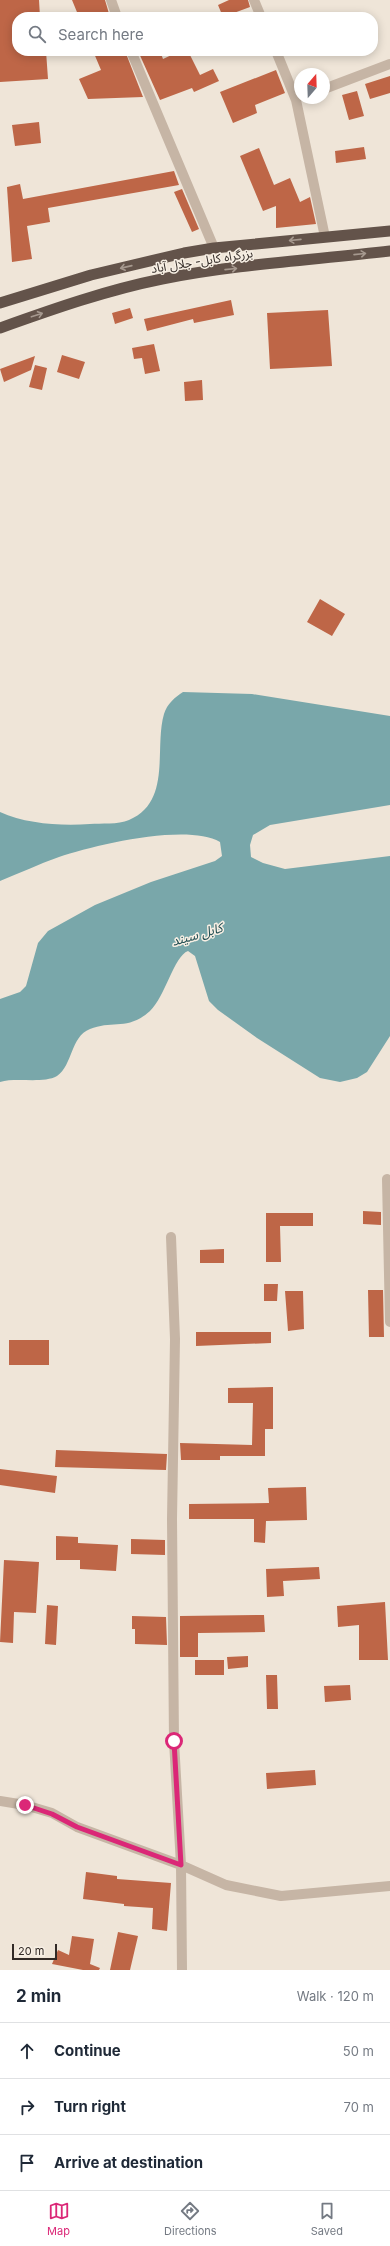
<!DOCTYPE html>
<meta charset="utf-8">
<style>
:root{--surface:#fff;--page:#f6f6f7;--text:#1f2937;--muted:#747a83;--line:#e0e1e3;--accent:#db2777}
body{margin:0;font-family:Inter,"Noto Sans Arabic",sans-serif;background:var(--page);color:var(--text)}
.compass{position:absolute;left:294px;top:68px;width:36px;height:36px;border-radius:50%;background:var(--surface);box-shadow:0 2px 10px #0003;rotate:19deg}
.scale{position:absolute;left:12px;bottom:10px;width:45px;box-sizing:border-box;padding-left:4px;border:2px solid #322a26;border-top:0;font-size:11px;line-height:14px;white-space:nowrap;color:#322a26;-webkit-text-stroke:3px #f7efe4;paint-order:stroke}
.stop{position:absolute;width:12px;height:12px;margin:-9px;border:3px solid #db2777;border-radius:50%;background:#fff}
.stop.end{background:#db2777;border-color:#fff;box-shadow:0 1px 4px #0008}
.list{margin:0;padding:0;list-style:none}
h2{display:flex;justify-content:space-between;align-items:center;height:52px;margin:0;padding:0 16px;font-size:17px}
h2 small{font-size:13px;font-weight:400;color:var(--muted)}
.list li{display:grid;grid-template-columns:26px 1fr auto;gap:12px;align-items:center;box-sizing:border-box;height:56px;padding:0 16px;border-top:1px solid var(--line)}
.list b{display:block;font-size:15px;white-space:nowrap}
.list em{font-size:13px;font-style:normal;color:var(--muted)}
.icon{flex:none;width:22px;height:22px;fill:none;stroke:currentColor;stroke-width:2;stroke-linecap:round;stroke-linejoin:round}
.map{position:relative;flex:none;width:390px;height:1970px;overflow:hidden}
.search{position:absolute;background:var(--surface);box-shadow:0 2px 10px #0003;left:12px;right:12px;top:12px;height:44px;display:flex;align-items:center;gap:10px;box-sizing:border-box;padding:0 14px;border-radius:16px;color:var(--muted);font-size:15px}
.sheet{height:220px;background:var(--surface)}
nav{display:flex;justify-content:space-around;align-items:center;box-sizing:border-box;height:56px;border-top:1px solid var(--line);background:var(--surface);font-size:11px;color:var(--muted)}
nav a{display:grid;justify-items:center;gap:2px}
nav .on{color:var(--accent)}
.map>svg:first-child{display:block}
</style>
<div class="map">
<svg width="390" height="1970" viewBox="0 0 390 1970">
<rect width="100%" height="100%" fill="#efe5d8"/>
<path fill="#79a7aa" d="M 183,692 L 252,694 L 390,716 L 390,805 L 270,825 L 253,835 L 250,845 L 251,857 L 263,863 L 285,869 L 390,856 L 390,1036 L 367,1072 L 357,1078 L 340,1082 L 320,1078 L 257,1038 L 218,1010 L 209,1001 L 195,956 L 188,951 C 174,956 165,997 150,1011 C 128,1031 112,1020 90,1029 C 70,1037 73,1065 57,1076 C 43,1084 16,1077 0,1082 L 0,999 L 20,992 L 26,986 L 38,943 L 48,931 L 95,905 L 151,882 L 215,861 L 222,856 L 220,842 C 187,823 95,845 59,857 C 39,864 20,873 0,881 L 0,812 C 26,824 61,826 90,824 C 101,823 118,825 129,820 C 172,802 154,748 164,714 C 167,704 175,697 183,692 Z"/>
<path fill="#be6647" d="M 0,0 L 39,0 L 40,17 L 17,17 L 17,51 L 46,51 L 48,79 L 0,82 Z
M 72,0 L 105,0 L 110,17 L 79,17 Z
M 229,0 L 248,0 L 250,7 L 223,17 L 218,5 Z
M 93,51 L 125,51 L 143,97 L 88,99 L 79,79 L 101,70 Z
M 138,51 L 160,51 L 163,59 L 180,51 L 188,51 L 200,75 L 213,69 L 219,81 L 194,92 L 192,88 L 160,100 Z
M 276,70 L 285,93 L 255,105 L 257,113 L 233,123 L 220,92 Z
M 390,76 L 390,93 L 370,99 L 365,84 Z
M 357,91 L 364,116 L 349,120 L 342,95 Z
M 39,122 L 41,143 L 15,146 L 12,125 Z
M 364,147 L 366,159 L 336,163 L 335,151 Z
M 259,148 L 274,185 L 290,178 L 300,202 L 310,197 L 316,224 L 276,228 L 276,206 L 263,211 L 240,156 Z
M 174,171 L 179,185 L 48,208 L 50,222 L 27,226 L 32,259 L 12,262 L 7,187 L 20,184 L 23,199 Z
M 182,189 L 199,229 L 192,232 L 174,192 Z
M 231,300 L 234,315 L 194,323 L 193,319 L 147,331 L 144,319 Z
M 130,308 L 133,318 L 115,324 L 112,313 Z
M 328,310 L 332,366 L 270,369 L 267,313 Z
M 154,344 L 160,371 L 145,374 L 142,358 L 134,359 L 132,348 Z
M 62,355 L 85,362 L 79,379 L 57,372 Z
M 35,356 L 31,370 L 4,382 L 0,369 Z
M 35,365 L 47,368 L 42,390 L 29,387 Z
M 202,380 L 203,400 L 185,401 L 184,382 Z
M 320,599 L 345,614 L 332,636 L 307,622 Z
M 363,1211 L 381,1212 L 381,1225 L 363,1224 Z
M 266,1213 L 313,1213 L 313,1226 L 280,1226 L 281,1262 L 266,1262 Z
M 224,1249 L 224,1263 L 200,1263 L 200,1250 Z
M 264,1284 L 278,1284 L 277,1301 L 264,1301 Z
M 368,1290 L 383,1290 L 384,1337 L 369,1337 Z
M 285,1291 L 303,1291 L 304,1329 L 288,1331 Z
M 196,1332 L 271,1332 L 271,1343 L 196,1346 Z
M 9,1340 L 49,1340 L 49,1365 L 9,1365 Z
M 273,1387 L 273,1429 L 265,1429 L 265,1456 L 220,1456 L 220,1460 L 181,1460 L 180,1443 L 252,1445 L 253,1403 L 228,1403 L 228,1388 Z
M 56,1450 L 167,1454 L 166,1470 L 55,1467 Z
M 0,1469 L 57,1476 L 55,1493 L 0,1485 Z
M 306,1487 L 307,1520 L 266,1521 L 265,1543 L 254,1542 L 254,1519 L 189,1519 L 189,1504 L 269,1503 L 268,1488 Z
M 56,1536 L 78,1537 L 78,1543 L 118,1545 L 116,1571 L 80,1569 L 80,1560 L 56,1560 Z
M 131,1539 L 165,1540 L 165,1555 L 131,1554 Z
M 4,1560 L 39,1562 L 36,1613 L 14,1612 L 13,1643 L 0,1642 Z
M 319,1567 L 320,1579 L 283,1581 L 284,1596 L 267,1597 L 266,1569 Z
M 385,1602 L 388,1660 L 359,1660 L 359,1625 L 338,1627 L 337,1606 Z
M 47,1605 L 58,1606 L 56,1645 L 45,1644 Z
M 264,1615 L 265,1632 L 198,1633 L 198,1657 L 180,1657 L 180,1616 Z
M 132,1616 L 166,1617 L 167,1645 L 135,1644 L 135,1629 L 132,1629 Z
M 248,1656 L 248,1667 L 228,1669 L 227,1657 Z
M 195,1660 L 224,1660 L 224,1675 L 195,1675 Z
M 266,1675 L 277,1675 L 278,1709 L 267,1709 Z
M 350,1685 L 351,1700 L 325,1702 L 324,1686 Z
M 315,1770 L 316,1785 L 267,1789 L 266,1773 Z
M 86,1872 L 117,1876 L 117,1879 L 171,1883 L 167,1931 L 152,1929 L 153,1908 L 124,1906 L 124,1904 L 83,1899 Z
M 118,1932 L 138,1936 L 130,1970 L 110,1970 Z
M 72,1936 L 94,1939 L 90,1964 L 100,1968 L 99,1970 L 83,1970 L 52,1964 L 58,1950 L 69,1955 Z"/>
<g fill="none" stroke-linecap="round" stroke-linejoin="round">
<path stroke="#c6b5a5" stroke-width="10" d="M 111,0 L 117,17
M 254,0 L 261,17
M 131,51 L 214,248
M 276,51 L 296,100 L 325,237
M 324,89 L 390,64
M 387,1179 L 390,1322
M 171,1237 L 175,1339 L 172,1519 L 174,1741 L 181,1865 L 226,1885 L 281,1896 L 390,1886
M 0,1801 L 25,1805 L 52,1813 L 77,1827 L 181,1865 L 182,1970"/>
<path stroke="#63534a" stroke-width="11" d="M 0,303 L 91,275 L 184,253 L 214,248 L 390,231
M 0,328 C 53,309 107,290 162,279 C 237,264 314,260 390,251"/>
</g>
<defs><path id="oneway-shaft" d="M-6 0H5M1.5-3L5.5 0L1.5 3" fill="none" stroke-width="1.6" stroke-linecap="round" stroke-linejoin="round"/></defs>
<g stroke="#a6998f">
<use href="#oneway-shaft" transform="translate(295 240) rotate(174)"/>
<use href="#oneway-shaft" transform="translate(360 254) rotate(-6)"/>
<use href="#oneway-shaft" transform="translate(126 267) rotate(167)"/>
<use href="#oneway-shaft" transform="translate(231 269) rotate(-6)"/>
<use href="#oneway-shaft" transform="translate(37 315) rotate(-18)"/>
</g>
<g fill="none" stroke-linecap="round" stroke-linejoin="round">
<path stroke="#db2777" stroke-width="5" d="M 25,1805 L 52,1814 L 77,1827 L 181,1865 L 174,1741"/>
</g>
<g text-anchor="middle" stroke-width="3" stroke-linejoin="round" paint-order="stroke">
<g font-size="12" fill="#322a26" stroke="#f7efe4">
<text transform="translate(202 261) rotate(-9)" y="4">بزرگراه کابل- جلال آباد</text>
</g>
<g font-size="13" font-style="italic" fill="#1f4c51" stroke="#f7efe4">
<text transform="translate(197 934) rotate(-16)" y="5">کابل سيند</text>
</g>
</g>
</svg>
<svg class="compass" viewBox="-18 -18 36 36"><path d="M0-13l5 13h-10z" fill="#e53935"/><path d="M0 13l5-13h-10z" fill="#747a83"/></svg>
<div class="scale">20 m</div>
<div class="stop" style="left:174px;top:1741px"></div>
<div class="stop end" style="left:25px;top:1805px"></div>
<div class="search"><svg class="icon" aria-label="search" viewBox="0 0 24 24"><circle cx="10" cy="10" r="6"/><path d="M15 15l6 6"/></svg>Search here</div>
</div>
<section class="sheet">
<h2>2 min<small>Walk · 120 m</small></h2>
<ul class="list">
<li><svg class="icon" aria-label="ahead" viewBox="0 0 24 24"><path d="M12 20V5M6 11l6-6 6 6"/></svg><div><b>Continue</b></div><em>50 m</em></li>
<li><svg class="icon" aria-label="right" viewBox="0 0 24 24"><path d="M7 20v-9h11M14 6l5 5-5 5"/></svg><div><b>Turn right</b></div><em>70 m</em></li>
<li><svg class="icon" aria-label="arrive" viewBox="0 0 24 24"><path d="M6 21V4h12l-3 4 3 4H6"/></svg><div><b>Arrive at destination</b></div></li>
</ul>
</section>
<nav>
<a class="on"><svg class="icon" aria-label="map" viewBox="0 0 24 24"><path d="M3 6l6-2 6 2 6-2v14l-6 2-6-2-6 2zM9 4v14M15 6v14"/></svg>Map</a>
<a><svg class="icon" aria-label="directions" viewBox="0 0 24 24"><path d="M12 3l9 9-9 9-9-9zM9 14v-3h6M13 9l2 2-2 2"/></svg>Directions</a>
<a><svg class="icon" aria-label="saved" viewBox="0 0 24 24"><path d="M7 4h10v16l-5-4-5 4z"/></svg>Saved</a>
</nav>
